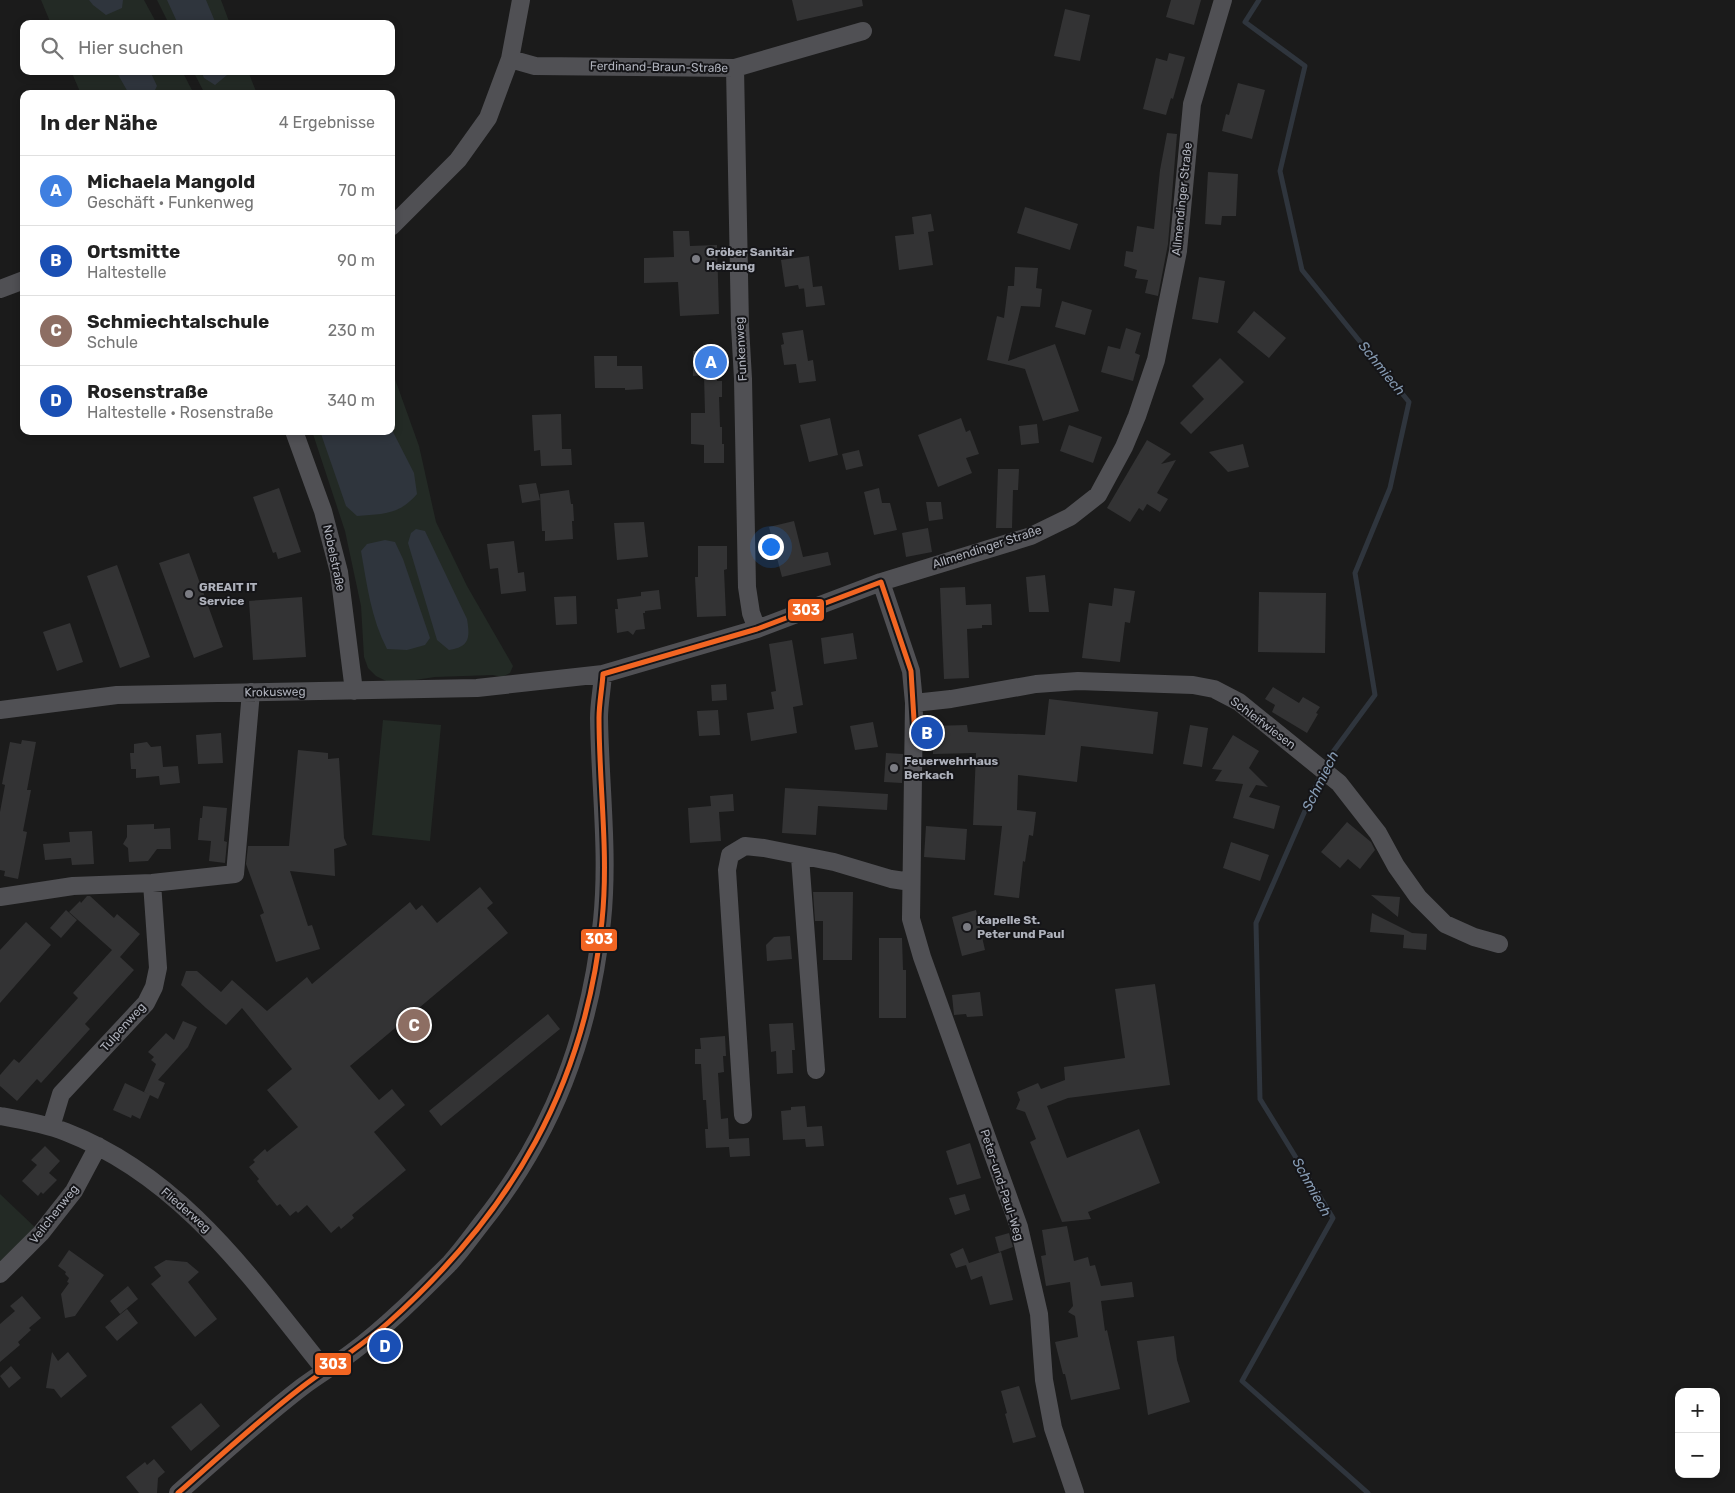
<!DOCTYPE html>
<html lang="de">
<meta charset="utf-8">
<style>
:root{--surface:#fff;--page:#f2f2f2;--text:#222;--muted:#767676;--line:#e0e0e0;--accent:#b45309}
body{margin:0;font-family:Rubik,sans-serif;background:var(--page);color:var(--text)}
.controls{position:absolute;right:15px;bottom:15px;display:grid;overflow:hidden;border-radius:10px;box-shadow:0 2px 8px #0003}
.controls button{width:45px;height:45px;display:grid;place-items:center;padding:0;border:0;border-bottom:1px solid var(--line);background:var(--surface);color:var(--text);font:25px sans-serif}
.you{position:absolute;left:770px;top:546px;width:18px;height:18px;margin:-12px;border:4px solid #fff;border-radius:50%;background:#1a73e8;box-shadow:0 0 0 8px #1a73e833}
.badge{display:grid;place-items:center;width:32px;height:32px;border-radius:50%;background:var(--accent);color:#fff;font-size:16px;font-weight:700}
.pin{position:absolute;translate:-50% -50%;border:2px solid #fff;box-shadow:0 1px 5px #0006}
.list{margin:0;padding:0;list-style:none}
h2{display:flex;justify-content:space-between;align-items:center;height:65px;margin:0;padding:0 20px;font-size:21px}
h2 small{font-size:16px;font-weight:400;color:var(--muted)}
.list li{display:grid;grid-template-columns:32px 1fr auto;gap:15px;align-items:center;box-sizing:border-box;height:70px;padding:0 20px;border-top:1px solid var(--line)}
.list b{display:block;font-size:19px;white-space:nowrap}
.list p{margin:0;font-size:16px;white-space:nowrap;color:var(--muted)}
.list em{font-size:16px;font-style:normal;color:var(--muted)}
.icon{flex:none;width:28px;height:28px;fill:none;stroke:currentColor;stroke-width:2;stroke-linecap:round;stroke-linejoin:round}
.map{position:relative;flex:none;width:1735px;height:1493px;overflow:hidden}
.search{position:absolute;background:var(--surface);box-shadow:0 2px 8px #0003;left:20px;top:20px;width:375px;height:55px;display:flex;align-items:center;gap:12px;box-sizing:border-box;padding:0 18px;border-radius:10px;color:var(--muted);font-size:19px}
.panel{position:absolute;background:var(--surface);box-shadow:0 2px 8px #0003;left:20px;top:90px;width:375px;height:345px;border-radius:10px}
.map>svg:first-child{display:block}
</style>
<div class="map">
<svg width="1735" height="1493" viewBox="0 0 1735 1493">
<rect width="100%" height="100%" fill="#1b1b1b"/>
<path fill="#232a25" d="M 41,0 L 144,0 L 157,24 L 51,24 Z
M 157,0 L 221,0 L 230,24 L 169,24 Z
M 71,71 L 182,71 L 194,94 L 81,94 Z
M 193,71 L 248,71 L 257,94 L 205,94 Z
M 391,368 L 419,446 L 436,522 L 467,586 L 513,666 L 510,673 L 502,677 L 493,675 L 435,677 L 402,682 L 388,682 L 376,676 L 368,668 L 364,657 L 361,606 L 345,531 L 312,431 L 391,431 Z
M 383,720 L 441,725 L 430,841 L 372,835 Z
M 0,1194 L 41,1233 L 0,1274 Z"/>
<path fill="#2f353d" d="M 89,0 L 123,0 L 122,8 L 106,15 L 93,5 Z
M 167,0 L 206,0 L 216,24 L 178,24 Z
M 116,71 L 150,71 L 157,86 L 153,94 L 129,94 Z
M 201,71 L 229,71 L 227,75 L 215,85 L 204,78 Z
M 391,428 L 414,473 L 417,494 C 399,515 383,514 357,516 L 346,506 L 320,431 L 391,431 Z
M 416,529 L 425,531 L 467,619 C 470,637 470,647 449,650 L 437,640 L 408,543 L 411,533 Z
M 385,540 L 395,542 L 403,559 L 430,638 L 425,645 L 407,650 L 387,649 C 371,618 367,585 361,551 L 367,544 Z"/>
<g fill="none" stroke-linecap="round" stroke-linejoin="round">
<path stroke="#2f353d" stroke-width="5" d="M 1259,0 L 1245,22 L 1305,66 L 1280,171 L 1302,270 L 1409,402 L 1390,488 L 1355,573 L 1375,695 L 1330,756 L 1325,767
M 1321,774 L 1256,923 L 1260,1099 L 1333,1218 L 1242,1381 L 1368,1493"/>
</g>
<path fill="#333334" d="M 792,0 L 862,0 L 863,6 L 797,21 Z
M 1171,0 L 1201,0 L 1194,25 L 1166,17 Z
M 1065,9 L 1090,15 L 1080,61 L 1054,56 Z
M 1169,53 L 1185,57 L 1173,99 L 1171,98 L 1166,115 L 1143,109 L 1156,58 L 1167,61 Z
M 1238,83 L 1265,90 L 1252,139 L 1222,131 L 1226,114 L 1229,115 Z
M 1167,133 L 1177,134 L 1168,244 L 1158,296 L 1145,293 L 1148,280 L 1135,278 L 1137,270 L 1124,266 L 1126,251 L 1133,252 L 1137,226 L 1154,229 L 1160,170 Z
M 1208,172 L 1238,174 L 1236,216 L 1222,216 L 1221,225 L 1205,224 Z
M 1025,207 L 1078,224 L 1070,250 L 1017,233 Z
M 931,214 L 934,231 L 928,232 L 933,265 L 899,270 L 895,236 L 914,234 L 912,217 Z
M 673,231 L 689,231 L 690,246 L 717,245 L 719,314 L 680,316 L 678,282 L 644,283 L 644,258 L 674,257 Z
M 809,256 L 813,287 L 799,289 L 798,285 L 785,287 L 781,260 Z
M 1015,267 L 1038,268 L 1036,288 L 1042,289 L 1040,307 L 1021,306 L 1008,361 L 1055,344 L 1079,411 L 1043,421 L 1025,369 L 987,360 L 997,316 L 1004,318 L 1008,286 L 1014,286 Z
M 1199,277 L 1225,281 L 1218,323 L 1192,319 Z
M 822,286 L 825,305 L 806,307 L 804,288 Z
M 1062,301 L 1092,310 L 1085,335 L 1055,327 Z
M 1254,311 L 1286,338 L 1269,358 L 1237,332 Z
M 1126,328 L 1141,333 L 1135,353 L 1140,355 L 1133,381 L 1101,372 L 1108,346 L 1120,349 Z
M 803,330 L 808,361 L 813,360 L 816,381 L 799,383 L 796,364 L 784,365 L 781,345 L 784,344 L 782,333 Z
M 716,350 L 717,381 L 722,381 L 722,397 L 719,397 L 720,427 L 722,427 L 722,444 L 724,444 L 724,463 L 704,463 L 704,445 L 691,444 L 691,413 L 705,413 L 704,375 L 693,376 L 693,351 Z
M 594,356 L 617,356 L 617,366 L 642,366 L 643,389 L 625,390 L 625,388 L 595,388 Z
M 1220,358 L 1244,382 L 1191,434 L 1180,423 L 1204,399 L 1192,386 Z
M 561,414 L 562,449 L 571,449 L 572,465 L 541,466 L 540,450 L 534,451 L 532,415 Z
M 830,418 L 838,455 L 809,462 L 800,425 Z
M 961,418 L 966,432 L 970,430 L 979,454 L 966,458 L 972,473 L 938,487 L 918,435 Z
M 1037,424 L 1039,443 L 1021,445 L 1019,426 Z
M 1069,425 L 1102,437 L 1093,463 L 1060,451 Z
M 1147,440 L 1171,454 L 1161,464 L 1176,460 L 1157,493 L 1168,499 L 1160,512 L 1147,504 L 1143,511 L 1139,508 L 1130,522 L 1107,508 Z
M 1243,444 L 1249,467 L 1228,472 L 1209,452 Z
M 859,450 L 863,466 L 846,470 L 842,454 Z
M 998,469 L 1019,469 L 1018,490 L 1013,490 L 1012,528 L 996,528 Z
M 536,483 L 540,500 L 522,503 L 519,485 Z
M 279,488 L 301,552 L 278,559 L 276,552 L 273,553 L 253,497 Z
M 879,488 L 882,503 L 890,503 L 897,530 L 874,535 L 864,492 Z
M 569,490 L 571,504 L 573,504 L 574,521 L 572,521 L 573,539 L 545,541 L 545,531 L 542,531 L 540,494 Z
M 926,502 L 941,502 L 943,519 L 929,521 Z
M 794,521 L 803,557 L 828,552 L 831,565 L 782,577 L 769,527 Z
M 644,522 L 648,557 L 617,560 L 614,523 Z
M 928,528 L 932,552 L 906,557 L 902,533 Z
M 514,541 L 518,573 L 524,572 L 526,591 L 501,594 L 498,568 L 490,569 L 487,544 Z
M 698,546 L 727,546 L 727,569 L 724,570 L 726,616 L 697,617 L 695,577 L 698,577 Z
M 189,553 L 223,647 L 194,658 L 159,563 Z
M 117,565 L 150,657 L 120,668 L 87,576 Z
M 1045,575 L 1049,612 L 1029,612 L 1026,577 Z
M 965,587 L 966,605 L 991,604 L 992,625 L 982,625 L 982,628 L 967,629 L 969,678 L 944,679 L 940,588 Z
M 1114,588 L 1135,591 L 1130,623 L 1125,622 L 1120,662 L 1082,658 L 1089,603 L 1112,606 Z
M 659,590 L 661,609 L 645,611 L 645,613 L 643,613 L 645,629 L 636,630 L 633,635 L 628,631 L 617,633 L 615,609 L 618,609 L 617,599 L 641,596 L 641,592 Z
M 1259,592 L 1326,593 L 1325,653 L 1258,652 Z
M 576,596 L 577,624 L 556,625 L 554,597 Z
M 302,597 L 306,657 L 253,660 L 249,601 Z
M 70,623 L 83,662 L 57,671 L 43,632 Z
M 853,633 L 857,659 L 824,664 L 821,638 Z
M 792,640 L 803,705 L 793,707 L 797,733 L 751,741 L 747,713 L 774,709 L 771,692 L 776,691 L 769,644 Z
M 726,684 L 727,700 L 712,701 L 711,685 Z
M 1273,687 L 1299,703 L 1303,697 L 1320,707 L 1316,713 L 1318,714 L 1307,733 L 1272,712 L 1275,705 L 1265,699 Z
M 1049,699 L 1158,712 L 1153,754 L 1081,746 L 1077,782 L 1018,775 L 1017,810 L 1036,812 L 1033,836 L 1029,835 L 1025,862 L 1023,861 L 1019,898 L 994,895 L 1002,826 L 973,825 L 976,753 L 933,754 L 932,726 L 967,725 L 968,732 L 1045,735 Z
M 718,710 L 720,735 L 699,736 L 697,711 Z
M 873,722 L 878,747 L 855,750 L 850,726 Z
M 1190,725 L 1208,728 L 1202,767 L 1183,764 Z
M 221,733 L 223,763 L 198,764 L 196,735 Z
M 1233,735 L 1259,751 L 1249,768 L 1268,787 L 1256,785 L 1249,797 L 1280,806 L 1274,829 L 1233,818 L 1243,784 L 1215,781 L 1222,770 L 1212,769 Z
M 22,740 L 36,742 L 27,790 L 31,790 L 23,831 L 27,832 L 18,879 L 4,876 L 5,871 L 0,870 L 0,812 L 5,785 L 2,784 L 10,742 L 21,744 Z
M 147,742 L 151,747 L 161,746 L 163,767 L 178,766 L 180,783 L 160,785 L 159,776 L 136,778 L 136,769 L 131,769 L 130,753 L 134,753 L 134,744 Z
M 298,750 L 328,753 L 328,759 L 339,758 L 344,838 L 347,845 L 334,849 L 335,876 L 290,871 L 308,926 L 312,925 L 320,949 L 276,962 L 260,915 L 264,913 L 246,864 L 248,846 L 289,846 Z
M 886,753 L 903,754 L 902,783 L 884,782 Z
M 785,788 L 888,794 L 887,810 L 818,806 L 816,835 L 782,833 Z
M 733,794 L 734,811 L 719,812 L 721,841 L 690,843 L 688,808 L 711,806 L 710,796 Z
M 203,806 L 227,808 L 224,841 L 227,842 L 225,863 L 209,861 L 211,841 L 198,840 L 200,818 L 202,818 Z
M 1347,822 L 1371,842 L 1375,850 L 1360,869 L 1348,859 L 1340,868 L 1321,852 Z
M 154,824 L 154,829 L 170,828 L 171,849 L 157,849 L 148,861 L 129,862 L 128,848 L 123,844 L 127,837 L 127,825 Z
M 926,826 L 967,829 L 965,860 L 924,857 Z
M 92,831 L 94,864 L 72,865 L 71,858 L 45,860 L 43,844 L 70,842 L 69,832 Z
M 1231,842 L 1269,855 L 1260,881 L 1223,868 Z
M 480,887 L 493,903 L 487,908 L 508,933 L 350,1066 L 379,1100 L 392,1089 L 405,1105 L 374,1132 L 406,1170 L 352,1215 L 354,1218 L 341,1229 L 339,1226 L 331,1233 L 307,1205 L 298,1213 L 296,1211 L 290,1216 L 280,1204 L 277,1206 L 257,1181 L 259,1179 L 249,1167 L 255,1162 L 253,1160 L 265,1149 L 267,1152 L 298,1127 L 267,1090 L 292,1069 L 242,1008 L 226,1025 L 206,1008 L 181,985 L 186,971 L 197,971 L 221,992 L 232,980 L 267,1011 L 307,977 L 312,984 L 410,902 L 416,910 L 422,905 L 437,923 Z
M 813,892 L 853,892 L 852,960 L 823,960 L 823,921 L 815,921 Z
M 1371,895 L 1400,897 L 1398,917 Z
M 87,896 L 90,896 L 114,918 L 117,914 L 140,934 L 120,957 L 134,970 L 85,1024 L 90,1029 L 41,1083 L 37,1079 L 17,1101 L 0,1086 L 0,1075 L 14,1059 L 19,1063 L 78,998 L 73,993 L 112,950 L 69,912 L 80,901 L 81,903 Z
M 66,910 L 77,920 L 61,938 L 50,928 Z
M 976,910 L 985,950 L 962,956 L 952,917 Z
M 1372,913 L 1412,933 L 1427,934 L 1426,950 L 1403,948 L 1404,935 L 1370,932 Z
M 26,922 L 51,945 L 0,1003 L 0,950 Z
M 790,936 L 792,959 L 767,961 L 766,945 L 774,937 Z
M 879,938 L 902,938 L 903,970 L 906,970 L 906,1018 L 879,1018 Z
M 1155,984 L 1170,1085 L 1068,1098 L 1047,1106 L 1067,1158 L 1139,1129 L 1160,1183 L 1088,1212 L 1091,1219 L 1062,1222 L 1030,1142 L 1036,1139 L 1025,1112 L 1016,1109 L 1020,1100 L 1017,1092 L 1038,1083 L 1041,1089 L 1065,1080 L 1064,1067 L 1125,1058 L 1115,989 Z
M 980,992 L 983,1016 L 967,1017 L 966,1014 L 954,1015 L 952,995 Z
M 548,1014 L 560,1029 L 441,1126 L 429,1111 Z
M 183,1021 L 197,1027 L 188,1047 L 158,1080 L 165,1083 L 158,1099 L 144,1092 L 156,1064 L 151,1060 L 154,1057 L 148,1052 L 166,1033 L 174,1040 Z
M 793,1023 L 795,1050 L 792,1050 L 793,1073 L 777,1074 L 776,1051 L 771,1052 L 769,1024 Z
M 725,1036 L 726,1056 L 723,1056 L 724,1072 L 718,1073 L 721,1119 L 728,1118 L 729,1139 L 749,1138 L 750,1156 L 730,1157 L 729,1147 L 706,1148 L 705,1129 L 708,1129 L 706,1100 L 703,1100 L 701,1064 L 695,1064 L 695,1049 L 701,1049 L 700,1038 Z
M 125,1083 L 150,1095 L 140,1119 L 132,1115 L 131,1118 L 113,1110 Z
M 805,1106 L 807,1127 L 822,1126 L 824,1146 L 806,1147 L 805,1139 L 783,1140 L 781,1111 L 791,1110 L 791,1107 Z
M 970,1143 L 981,1178 L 957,1185 L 946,1151 Z
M 45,1146 L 60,1161 L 49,1173 L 57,1180 L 43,1194 L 41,1192 L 38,1196 L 22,1181 L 37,1165 L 31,1160 Z
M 965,1194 L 970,1210 L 955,1215 L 949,1198 Z
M 1067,1226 L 1074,1261 L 1088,1257 L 1090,1266 L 1095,1265 L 1101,1286 L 1132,1282 L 1134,1297 L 1101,1301 L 1105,1331 L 1107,1330 L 1120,1389 L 1071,1400 L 1065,1374 L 1063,1374 L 1055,1342 L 1078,1337 L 1075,1316 L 1068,1312 L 1073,1306 L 1070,1282 L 1046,1286 L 1041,1256 L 1046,1255 L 1042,1230 Z
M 1009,1233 L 1013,1247 L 999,1252 L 995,1237 Z
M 963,1248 L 969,1263 L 1001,1252 L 1013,1300 L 990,1305 L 982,1276 L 971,1280 L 966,1265 L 956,1268 L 950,1254 Z
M 69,1250 L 104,1275 L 75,1316 L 65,1318 L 61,1294 L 69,1283 L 67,1282 L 69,1278 L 65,1274 L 66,1272 L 58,1266 Z
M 166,1260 L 187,1262 L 199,1272 L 188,1282 L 217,1319 L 195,1337 L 151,1284 L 161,1276 L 154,1267 Z
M 128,1286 L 138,1299 L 120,1314 L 110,1301 Z
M 22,1296 L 41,1318 L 29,1328 L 31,1330 L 18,1342 L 20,1345 L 0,1362 L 0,1324 L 15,1311 L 10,1306 Z
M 127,1309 L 138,1323 L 117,1341 L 105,1327 Z
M 1174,1336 L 1177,1360 L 1190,1402 L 1148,1415 L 1137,1341 Z
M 52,1352 L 58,1361 L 68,1352 L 87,1376 L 61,1398 L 54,1389 L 46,1388 Z
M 11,1366 L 21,1378 L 9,1388 L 0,1376 Z
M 1019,1386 L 1036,1437 L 1013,1443 L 1005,1414 L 1007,1413 L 1001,1391 Z
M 201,1403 L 220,1426 L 191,1451 L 171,1427 Z
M 154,1459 L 165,1472 L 158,1478 L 157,1493 L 139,1493 L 126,1477 L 145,1462 L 147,1465 Z"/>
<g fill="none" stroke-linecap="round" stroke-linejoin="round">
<path stroke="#505054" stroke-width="18" d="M 510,59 L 535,66 L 735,68 L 863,31
M 735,68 L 740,326 L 743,379 L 747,587 L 751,613 L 757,629
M 391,227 L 458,160 L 488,118 L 510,59 L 521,0
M 0,289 L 24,280
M 294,431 L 323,511 L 339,572 L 354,691
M 881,582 L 911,671 L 914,703 L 911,919 L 922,957 L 1019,1227 L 1039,1314 L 1044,1380 L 1053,1428 L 1075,1493
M 914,703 L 951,699 L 1036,684 L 1078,681 L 1193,685 L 1214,689 L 1239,702 L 1339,783 L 1378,833 L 1396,866 L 1418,897 L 1445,924 L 1474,937 L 1499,944
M 0,710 L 117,695 L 477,688 L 603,674 L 757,629 L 881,582 L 1031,536 L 1070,517 L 1098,495 L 1124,447 L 1137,416 L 1156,360 L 1178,251 L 1192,104 L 1223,0
M 800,857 L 816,1070
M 0,897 L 73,886 L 152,883 L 235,874 L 251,692
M 743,1115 L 727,870 L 730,855 L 745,846 L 764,848 L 834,862 L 891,879 L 911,882
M 0,1116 C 22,1120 45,1124 66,1132 C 182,1177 250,1277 325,1370
M 51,1127 L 61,1094 L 146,1003 L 154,987 L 158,968 L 152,883
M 0,1274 L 41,1233 L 74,1191 L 98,1146
M 178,1493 C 219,1457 259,1420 302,1387 C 318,1375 335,1365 351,1353 C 385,1328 420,1293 450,1263 C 461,1251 471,1237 481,1224 C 553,1134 590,1036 602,921 C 609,854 600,786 599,718 C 599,704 602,689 603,674"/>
<defs>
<path id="bus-1" d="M 178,1493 C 219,1457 259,1420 302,1387 C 331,1365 362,1346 389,1322 C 512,1212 585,1086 602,921 C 609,853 599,786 599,718 C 599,704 602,689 603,674 L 757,629 L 881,582 L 911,671 L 915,736"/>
</defs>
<use href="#bus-1" stroke="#151518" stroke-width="9"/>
<use href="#bus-1" stroke="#f26522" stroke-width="5"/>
</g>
<g fill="#7b7c83" stroke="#151518" stroke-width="2">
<circle cx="696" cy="259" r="5"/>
<circle cx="189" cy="594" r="5"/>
<circle cx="894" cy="768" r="5"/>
<circle cx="967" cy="927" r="5"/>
</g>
<g text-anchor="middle" stroke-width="4" stroke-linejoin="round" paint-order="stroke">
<g font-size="12" fill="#aeb1bb" stroke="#151518">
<text transform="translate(659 67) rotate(1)" y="4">Ferdinand-Braun-Straße</text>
<text transform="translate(1182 199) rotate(-84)" y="4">Allmendinger Straße</text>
<text transform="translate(741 349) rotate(-93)" y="4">Funkenweg</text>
<text transform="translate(987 547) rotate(-18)" y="4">Allmendinger Straße</text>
<text transform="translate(334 558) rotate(78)" y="4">Nobelstraße</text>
<text transform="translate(275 692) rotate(-1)" y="4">Krokusweg</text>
<text transform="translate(1263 723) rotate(37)" y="4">Schleifwiesen</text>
<text transform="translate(123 1027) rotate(-48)" y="4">Tulpenweg</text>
<text transform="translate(1002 1185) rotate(72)" y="4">Peter-und-Paul-Weg</text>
<text transform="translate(186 1210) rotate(41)" y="4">Fliederweg</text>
<text transform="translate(54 1214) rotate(-52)" y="4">Veilchenweg</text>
</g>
<g font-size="12" font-weight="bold" fill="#aeb1bb" stroke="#151518" text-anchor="start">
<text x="706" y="256">Gröber Sanitär<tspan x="706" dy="14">Heizung</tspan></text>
<text x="199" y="591">GREAIT IT<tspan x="199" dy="14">Service</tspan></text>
<text x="904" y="765">Feuerwehrhaus<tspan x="904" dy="14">Berkach</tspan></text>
<text x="977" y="924">Kapelle St.<tspan x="977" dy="14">Peter und Paul</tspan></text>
</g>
<g font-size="14" font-style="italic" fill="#879cb4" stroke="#151518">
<text transform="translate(1382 368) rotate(51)" y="5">Schmiech</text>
<text transform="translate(1320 781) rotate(-64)" y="5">Schmiech</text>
<text transform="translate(1312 1187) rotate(61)" y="5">Schmiech</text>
</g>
</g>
<g stroke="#151518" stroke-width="2">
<rect x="787" y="598" width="38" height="24" rx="5" fill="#f26522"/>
<rect x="580" y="928" width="38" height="24" rx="5" fill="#f26522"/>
<rect x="314" y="1352" width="38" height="24" rx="5" fill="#f26522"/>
</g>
<g font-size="14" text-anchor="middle" font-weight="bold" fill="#fff">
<text x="806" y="615">303</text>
<text x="599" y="944">303</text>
<text x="333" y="1369">303</text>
</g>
</svg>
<div class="controls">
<button>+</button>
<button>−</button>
</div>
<div class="you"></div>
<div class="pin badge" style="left:711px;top:362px;background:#3f7fe0">A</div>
<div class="pin badge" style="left:927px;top:733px;background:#1a4fb4">B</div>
<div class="pin badge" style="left:414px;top:1025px;background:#8d6e63">C</div>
<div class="pin badge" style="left:385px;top:1346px;background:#1a4fb4">D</div>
<div class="search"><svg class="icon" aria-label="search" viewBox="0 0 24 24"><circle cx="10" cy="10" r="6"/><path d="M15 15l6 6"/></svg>Hier suchen</div>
<section class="panel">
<h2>In der Nähe<small>4 Ergebnisse</small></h2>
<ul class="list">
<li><span class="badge" style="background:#3f7fe0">A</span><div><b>Michaela Mangold</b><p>Geschäft · Funkenweg</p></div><em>70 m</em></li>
<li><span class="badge" style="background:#1a4fb4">B</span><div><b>Ortsmitte</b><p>Haltestelle</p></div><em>90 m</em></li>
<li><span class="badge" style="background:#8d6e63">C</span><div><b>Schmiechtalschule</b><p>Schule</p></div><em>230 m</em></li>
<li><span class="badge" style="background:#1a4fb4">D</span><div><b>Rosenstraße</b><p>Haltestelle · Rosenstraße</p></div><em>340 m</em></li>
</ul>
</section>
</div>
